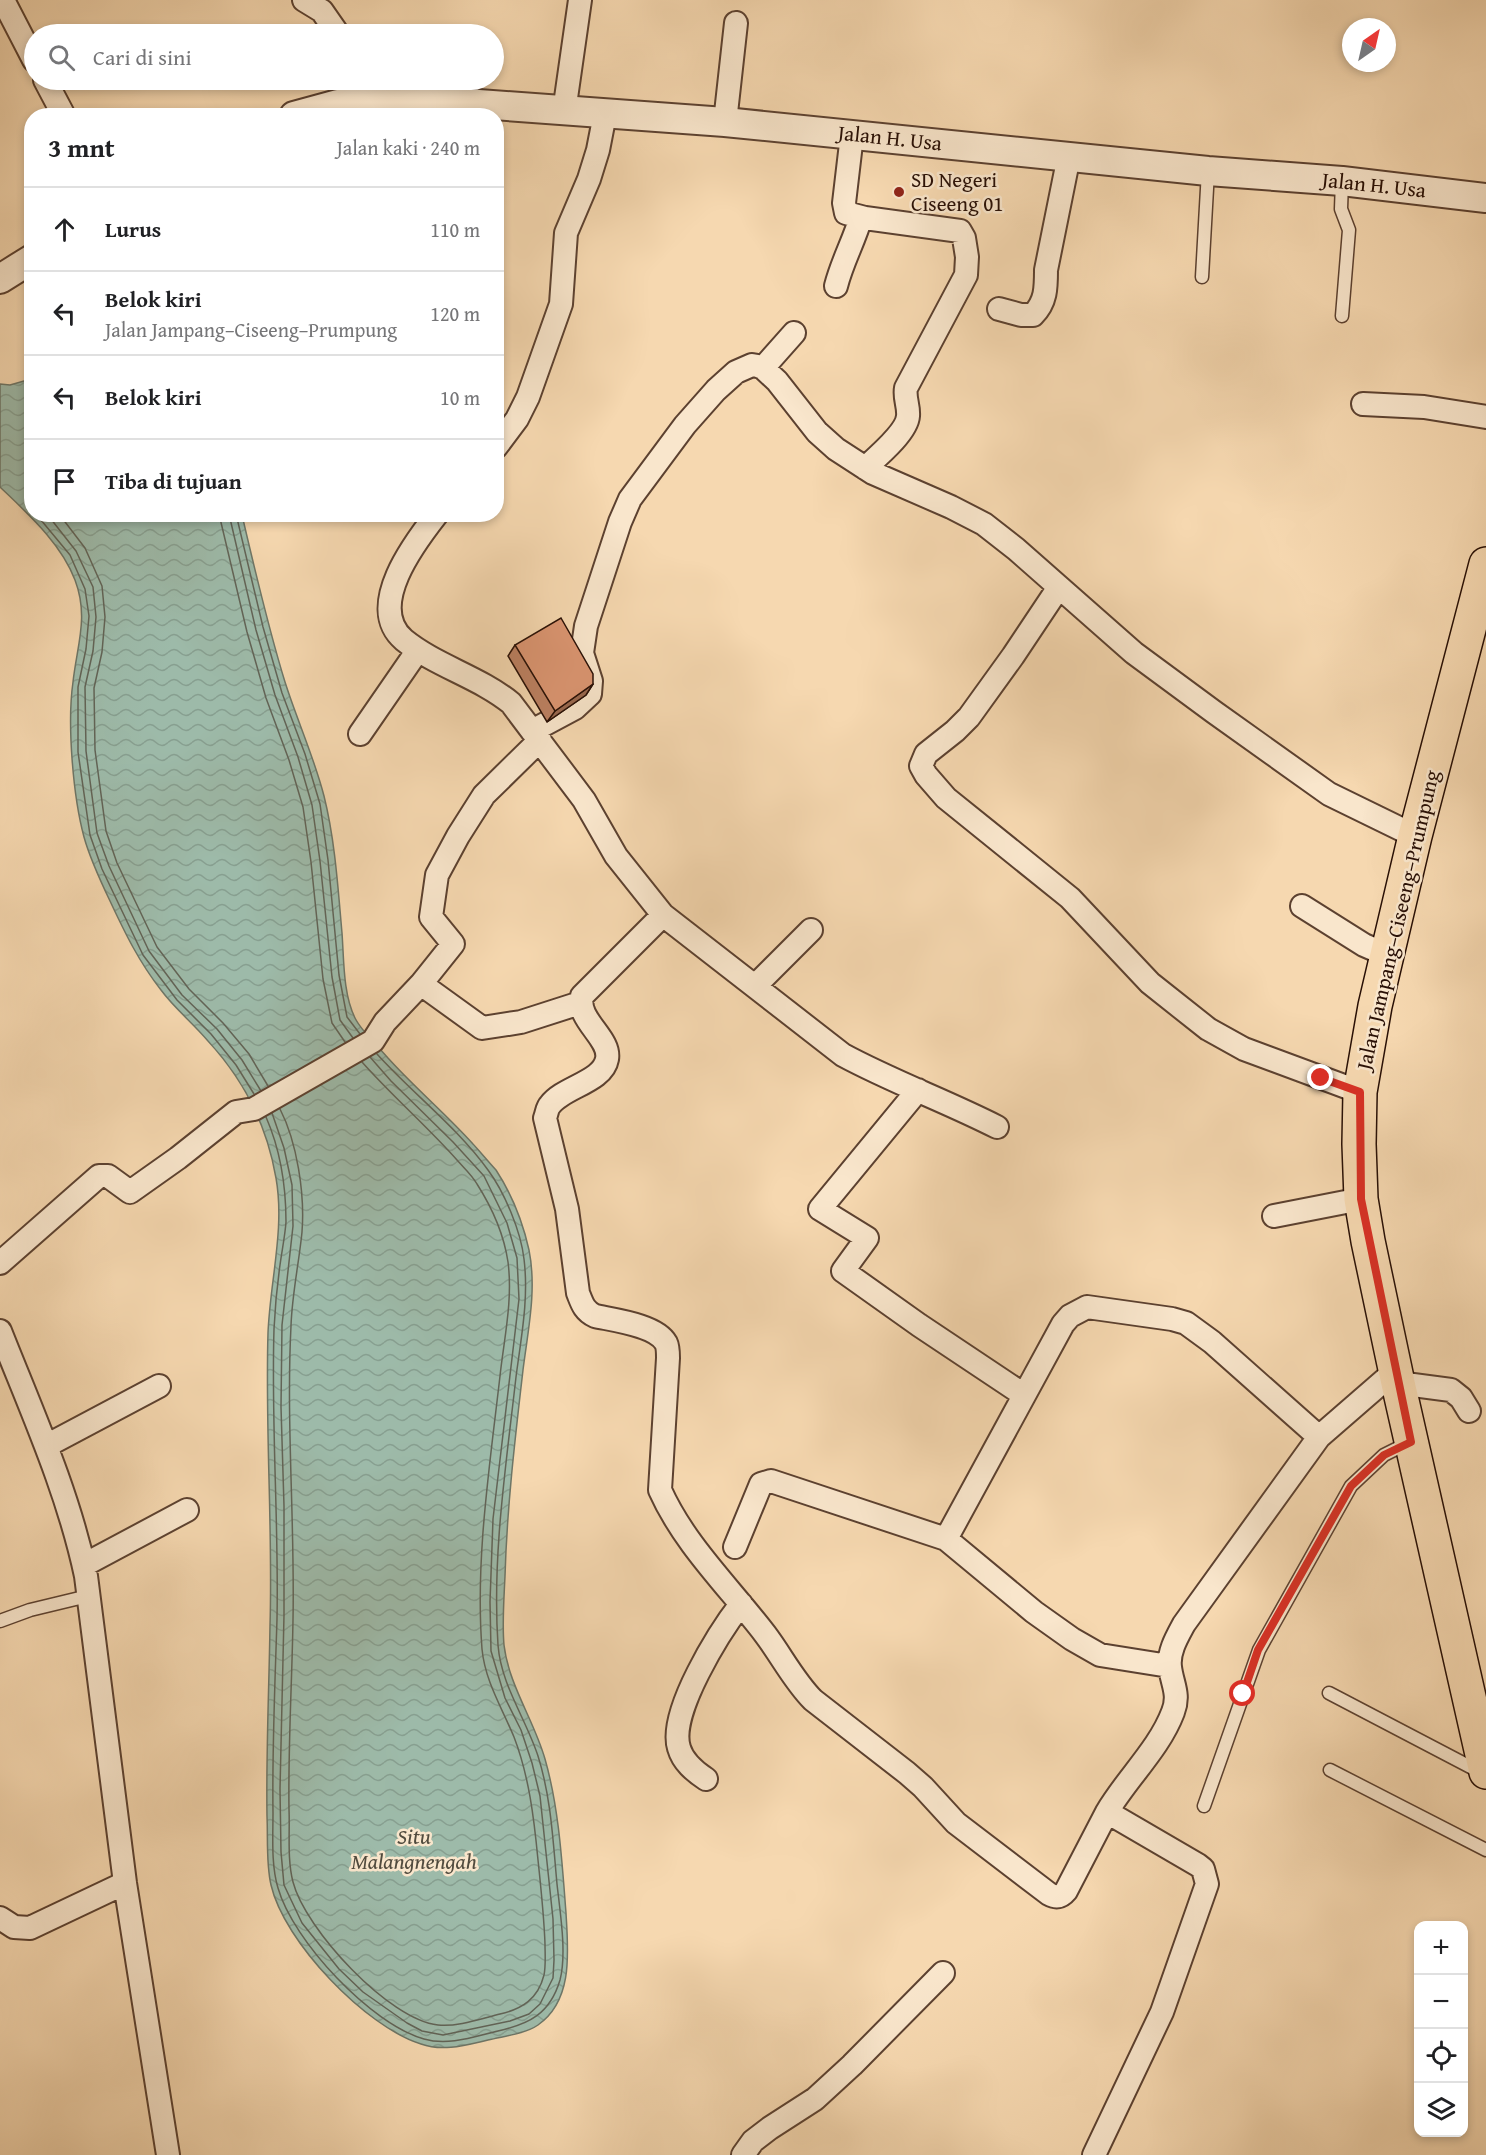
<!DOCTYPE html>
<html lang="id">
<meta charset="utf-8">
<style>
:root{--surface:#fff;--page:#f6f6f6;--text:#202124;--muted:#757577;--line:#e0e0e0}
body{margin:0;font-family:"Gentium Book Plus",serif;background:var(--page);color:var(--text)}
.controls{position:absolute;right:18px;bottom:18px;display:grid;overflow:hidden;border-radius:12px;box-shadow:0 3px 9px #0003}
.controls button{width:54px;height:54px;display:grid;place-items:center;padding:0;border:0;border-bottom:2px solid var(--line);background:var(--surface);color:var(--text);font:30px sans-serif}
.compass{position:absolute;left:1342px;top:18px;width:54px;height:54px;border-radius:50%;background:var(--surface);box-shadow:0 3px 9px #0003;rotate:34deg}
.stop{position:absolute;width:18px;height:18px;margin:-14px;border:4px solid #d93025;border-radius:50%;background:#fff}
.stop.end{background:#d93025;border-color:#fff;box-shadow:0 2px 6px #0008}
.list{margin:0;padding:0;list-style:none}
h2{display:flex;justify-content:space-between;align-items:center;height:78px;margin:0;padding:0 24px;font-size:26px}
h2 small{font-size:20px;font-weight:400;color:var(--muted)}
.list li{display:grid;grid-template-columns:39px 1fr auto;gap:18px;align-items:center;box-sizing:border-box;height:84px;padding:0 24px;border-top:2px solid var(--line)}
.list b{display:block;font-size:22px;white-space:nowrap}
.list p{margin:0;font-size:20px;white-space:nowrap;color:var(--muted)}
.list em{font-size:20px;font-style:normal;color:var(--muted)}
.icon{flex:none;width:33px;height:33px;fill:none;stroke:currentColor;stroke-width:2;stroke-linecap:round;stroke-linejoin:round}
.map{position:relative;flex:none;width:1486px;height:2155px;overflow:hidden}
.search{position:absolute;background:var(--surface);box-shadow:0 3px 9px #0003;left:24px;top:24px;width:480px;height:66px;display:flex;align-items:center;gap:15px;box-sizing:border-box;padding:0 21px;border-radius:33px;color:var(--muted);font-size:22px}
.panel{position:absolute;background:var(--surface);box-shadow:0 3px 9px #0003;left:24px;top:108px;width:480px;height:414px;border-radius:24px}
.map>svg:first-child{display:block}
</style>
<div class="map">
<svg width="1486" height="2155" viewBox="0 0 1486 2155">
<defs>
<pattern id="water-waves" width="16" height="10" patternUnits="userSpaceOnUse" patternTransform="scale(1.5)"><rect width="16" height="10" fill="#9dbaa9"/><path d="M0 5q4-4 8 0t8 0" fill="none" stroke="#879f90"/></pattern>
</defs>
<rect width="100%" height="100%" fill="#f6d8b0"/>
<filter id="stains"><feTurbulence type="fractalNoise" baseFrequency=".00333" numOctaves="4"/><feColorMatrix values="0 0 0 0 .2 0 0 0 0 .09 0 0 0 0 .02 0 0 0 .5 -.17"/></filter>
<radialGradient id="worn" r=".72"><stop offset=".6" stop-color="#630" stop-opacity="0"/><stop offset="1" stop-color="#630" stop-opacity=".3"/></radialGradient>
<path fill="url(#water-waves)" stroke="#6e7667" stroke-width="1.5" d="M 31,379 L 32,514 L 242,515 C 255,571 268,627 285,682 C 297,720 314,757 324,796 C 335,840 338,888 342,933 C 344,960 343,994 355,1018 C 362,1032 378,1046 388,1058 C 415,1088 446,1114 473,1144 C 476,1147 493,1167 496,1170 C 511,1193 523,1223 529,1250 C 537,1290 528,1330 523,1370 C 515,1439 507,1507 505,1576 C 504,1599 502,1623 504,1645 C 509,1686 534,1720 545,1759 C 559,1808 562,1862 566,1913 C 568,1950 574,2000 538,2025 C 525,2034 504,2036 488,2040 C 466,2045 443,2052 421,2044 C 366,2027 284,1942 271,1885 C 266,1864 268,1839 267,1816 C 266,1753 269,1690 270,1626 C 273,1528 265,1430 268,1333 C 270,1281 285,1229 276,1178 C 267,1125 245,1081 208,1041 C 193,1023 175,1009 161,990 C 139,962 125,933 110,901 C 100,880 90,859 84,837 C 73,796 67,724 73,682 C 77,645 89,617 75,580 C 61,543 28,514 0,487 L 0,384 L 10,385 Z"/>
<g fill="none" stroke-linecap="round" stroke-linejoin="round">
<path stroke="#626457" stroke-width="1.5" d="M 36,514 L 70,555 L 85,589 L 89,616 L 86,649 L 78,687 L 78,752 L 90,835 L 102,869 L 143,955 L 177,1000 L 211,1034 L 236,1065 L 254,1094
M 47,514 L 76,551 L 93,587 L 96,617 L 93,651 L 85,687 L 86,751 L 97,833 L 109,866 L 149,951 L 182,995 L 217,1029 L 242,1060 L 261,1091
M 59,514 L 85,548 L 102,586 L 105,617 L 102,652 L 94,688 L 95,750 L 106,831 L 117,863 L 157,947 L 189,989 L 223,1023 L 249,1054 L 268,1086
M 219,514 L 247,632 L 266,698 L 289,760 L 303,807 L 311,862 L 323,979 L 332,1023 L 345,1042
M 229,514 L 256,630 L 275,695 L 298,757 L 312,805 L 320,861 L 332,977 L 340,1020 L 353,1038
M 236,514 L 263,627 L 282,693 L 305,754 L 320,804 L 328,860 L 339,975 L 347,1017 L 360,1034
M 280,1109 C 297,1142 305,1194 302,1232 C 299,1263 292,1294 291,1326 C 286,1423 295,1522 293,1620 C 292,1683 288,1746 289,1809 C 290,1832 287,1859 293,1882 C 305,1929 389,2020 438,2025 C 457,2027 480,2019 500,2014 C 522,2009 538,1999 544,1975 C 546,1965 545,1954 545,1944 C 544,1916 541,1888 538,1860 C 534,1818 529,1776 514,1737 C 502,1708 485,1681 482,1649 C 475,1560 490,1464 500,1376 C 504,1339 513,1300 508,1262 C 504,1235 491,1206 477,1184 C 472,1175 464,1168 457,1160 C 427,1126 392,1096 362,1062
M 272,1113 L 284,1148 L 292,1185 L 293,1226 L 282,1325 L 281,1407 L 284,1506 L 284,1615 L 280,1789 L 281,1852 L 284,1885 L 302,1923 L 339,1969 L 363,1992 L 407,2023 L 422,2031 L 443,2035 L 510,2021 L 529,2014 L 540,2004 L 553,1978 L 554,1960 L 553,1919 L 540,1796 L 532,1763 L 521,1730 L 505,1698 L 491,1651 L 490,1602 L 493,1519 L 519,1299 L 517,1258 L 507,1223 L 484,1176 L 453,1142 L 391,1081 L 370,1057
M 266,1117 C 280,1149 286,1187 286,1222 C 285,1236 282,1250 280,1265 C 277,1286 275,1308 274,1329 C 271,1426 279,1523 277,1619 C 275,1684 272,1749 273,1813 C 273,1837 271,1865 278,1888 C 293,1941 371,2024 424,2039 C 448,2046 473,2037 498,2031 C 529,2024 550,2014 560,1980 C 567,1953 560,1912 557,1884 C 553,1841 551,1797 538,1756 C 526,1719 501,1685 498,1645 C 492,1556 506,1466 516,1377 C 521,1338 529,1299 524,1259 C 521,1232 505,1193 488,1170 C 457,1127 412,1093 377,1054"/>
<defs>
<path id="service" d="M 1202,277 L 1208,171
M 1342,316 L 1349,230 L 1341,209 L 1342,181
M 0,1621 L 30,1610 L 88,1596
M 1329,1693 L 1482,1773
M 1330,1770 L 1486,1850
M 1204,1806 L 1259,1650 L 1351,1486 L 1384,1455 L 1410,1442"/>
<path id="minor" d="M 3,0 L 34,60
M 304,0 L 322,11 L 338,34
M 45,80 L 64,116
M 359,80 L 369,101
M 564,112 L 580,0
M 725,122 L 736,23
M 852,135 L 844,203 L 846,213 L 865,218 L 960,231 L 964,238 L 967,257 L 966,275 L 906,388 C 904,398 909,406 908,416 C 907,432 877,457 865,468
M 836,286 C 842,262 854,241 861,217
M 999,309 L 1021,315 L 1033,315 C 1046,302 1046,288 1046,270 L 1069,156
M 763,368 L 794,333
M 1363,404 L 1424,407 L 1486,417
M 496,447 L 517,419 L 528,397 L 561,304 L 566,233 L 589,179 L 598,150 L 605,114
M 437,514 C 415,542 365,607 404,640 C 436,666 479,677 511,703 L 584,800 L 616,856 L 663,915 L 843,1055 C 893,1082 946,1101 997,1127
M 1059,587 L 1013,656 L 969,717 L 955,731 L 926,754 L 921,766 L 926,775 L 946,798 L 1070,898 L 1150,983 L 1208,1029 L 1244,1049 L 1360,1092
M 532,731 L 575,708 L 590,694 L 591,681 L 582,653 L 586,626 L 620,522 L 630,499 L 685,425 L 716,390 L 736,372 L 752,365 L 758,366 L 763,368 L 777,381 L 817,432 L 836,449 L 873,473 L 951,507 L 984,524 L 1016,549 L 1134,653 L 1214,712 L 1329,794 L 1415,836
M 360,734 L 418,650
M 1302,906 L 1364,945 L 1387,955
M 663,915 L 582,996 C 576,1020 611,1038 607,1059 C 603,1082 563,1087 550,1105 C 547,1108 547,1113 545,1118 L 567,1209 L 578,1293 C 582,1303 584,1311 595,1316 C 613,1320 656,1325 666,1343 C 668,1347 668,1354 668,1358 L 660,1490 C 684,1544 729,1587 765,1634 C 781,1655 794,1681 813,1700 L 907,1773 L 923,1787 L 956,1823 L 1049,1894 C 1056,1898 1061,1897 1066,1891 L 1107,1812
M 421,984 L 453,944 L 431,917 L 437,875 L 458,836 L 484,795 L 540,740
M 755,986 L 811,930
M 918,1090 L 820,1209 L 867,1238 L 843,1271 L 919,1325 L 1024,1395
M 1274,1216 L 1361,1199
M 0,1263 L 99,1176 L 108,1176 L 130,1192 L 178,1158 L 236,1112 L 254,1109 L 373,1041 L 385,1022 L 421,984 L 482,1028 L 521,1022 L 580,1003
M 0,1331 C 32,1412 68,1491 86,1576 L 125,1883 L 168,2155
M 1398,1383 L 1451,1390 L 1461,1398 L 1469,1411
M 46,1446 L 159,1386
M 946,1539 L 1063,1324 L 1070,1316 L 1087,1307 L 1172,1319 L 1186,1323 L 1212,1342 L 1319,1437
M 735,1547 L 761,1484 L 771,1481 L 946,1539 L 1034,1612 L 1072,1639 L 1100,1655 L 1169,1666
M 84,1565 L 187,1510
M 706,1779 C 694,1771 683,1762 679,1748 C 668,1713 720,1631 741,1604
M 0,1918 L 14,1927 L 30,1928 L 125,1883
M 743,2155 L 753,2141 L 770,2128 L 815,2099 L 852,2065 L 943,1973
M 1094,2155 L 1162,2012 L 1207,1884 L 1203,1869 L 1198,1865 L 1107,1812 C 1127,1778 1159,1749 1173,1712 C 1180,1694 1172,1684 1170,1667 C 1168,1652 1177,1637 1184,1624 L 1319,1437 L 1395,1371"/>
<path id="tertiary" d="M 294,116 L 338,104 L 411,99 L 725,122 L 1208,171 L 1342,181 L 1486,198
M 0,279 L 32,259"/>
<path id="primary" d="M 1486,564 L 1415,836 L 1375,1006 L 1360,1092 L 1359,1144 L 1361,1199 L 1368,1241 L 1398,1383 L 1486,1772"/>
</defs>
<use href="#service" stroke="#5c4130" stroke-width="15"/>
<use href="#minor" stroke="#5c4130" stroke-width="26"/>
<use href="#tertiary" stroke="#5c4130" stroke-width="32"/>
<use href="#primary" stroke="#280f05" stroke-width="36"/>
<use href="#service" stroke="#f9e6cc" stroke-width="12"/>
<use href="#minor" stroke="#f9e6cc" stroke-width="22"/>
<use href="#tertiary" stroke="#f9e6cc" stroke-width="28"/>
<use href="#primary" stroke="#f6d8b0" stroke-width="33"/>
</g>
<path fill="#bc8061" stroke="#280f05" stroke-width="1.5" d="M 515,645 L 593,684 L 586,695 L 547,722 L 508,656 Z"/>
<path fill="#99684f" stroke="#280f05" stroke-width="1.5" d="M 593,684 L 586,695 L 547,722 L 555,711 Z"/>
<path fill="#db9571" stroke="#280f05" stroke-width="1.5" d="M 561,618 L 593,674 L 593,684 L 555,711 L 515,645 Z"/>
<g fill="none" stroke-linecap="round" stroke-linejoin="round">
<path stroke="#d93025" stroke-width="8" d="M 1243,1694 L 1258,1650 L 1351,1486 L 1384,1455 L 1411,1442 L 1361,1199 L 1360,1092 L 1321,1078"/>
</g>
<circle fill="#8f2418" stroke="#f9e6cc" stroke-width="2" cx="899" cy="192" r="6"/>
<g text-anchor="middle" stroke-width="5" stroke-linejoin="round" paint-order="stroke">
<g font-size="21" fill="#280f05" stroke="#f9e6cc">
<text transform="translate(890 138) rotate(6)" y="7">Jalan H. Usa</text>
<text transform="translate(1374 185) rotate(6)" y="7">Jalan H. Usa</text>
<text transform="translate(1398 920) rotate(-77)" y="7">Jalan Jampang–Ciseeng–Prumpung</text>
</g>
<g font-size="21" fill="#280f05" stroke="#f9e6cc" text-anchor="start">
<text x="911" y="187">SD Negeri<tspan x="911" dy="24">Ciseeng 01</tspan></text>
</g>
<g font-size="22" font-style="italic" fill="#514b3e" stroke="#f9e6cc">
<text x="414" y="1844">Situ<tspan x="414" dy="25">Malangnengah</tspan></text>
</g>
</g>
<rect width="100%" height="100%" filter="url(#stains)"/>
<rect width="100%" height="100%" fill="url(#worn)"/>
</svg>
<div class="controls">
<button>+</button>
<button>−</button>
<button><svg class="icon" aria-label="locate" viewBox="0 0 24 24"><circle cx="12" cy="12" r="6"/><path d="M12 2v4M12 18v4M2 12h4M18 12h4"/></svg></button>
<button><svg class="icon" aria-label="layers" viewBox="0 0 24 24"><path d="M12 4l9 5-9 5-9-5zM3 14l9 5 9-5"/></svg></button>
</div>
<svg class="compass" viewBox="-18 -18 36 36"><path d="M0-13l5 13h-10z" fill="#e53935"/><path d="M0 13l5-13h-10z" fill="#757577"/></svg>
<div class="stop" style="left:1243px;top:1694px"></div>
<div class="stop end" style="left:1321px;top:1078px"></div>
<div class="search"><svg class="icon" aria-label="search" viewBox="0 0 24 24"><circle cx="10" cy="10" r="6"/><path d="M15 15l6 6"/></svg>Cari di sini</div>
<section class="panel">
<h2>3 mnt<small>Jalan kaki · 240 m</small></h2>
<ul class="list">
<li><svg class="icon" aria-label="ahead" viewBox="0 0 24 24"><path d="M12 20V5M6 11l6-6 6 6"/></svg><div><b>Lurus</b></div><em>110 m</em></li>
<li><svg class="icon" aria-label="left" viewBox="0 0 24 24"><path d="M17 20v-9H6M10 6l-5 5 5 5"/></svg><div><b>Belok kiri</b><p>Jalan Jampang–Ciseeng–Prumpung</p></div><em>120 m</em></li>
<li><svg class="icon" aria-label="left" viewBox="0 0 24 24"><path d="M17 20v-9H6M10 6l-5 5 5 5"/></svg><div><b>Belok kiri</b></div><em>10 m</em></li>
<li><svg class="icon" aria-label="arrive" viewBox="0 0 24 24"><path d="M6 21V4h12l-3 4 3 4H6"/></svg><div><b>Tiba di tujuan</b></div></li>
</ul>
</section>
</div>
